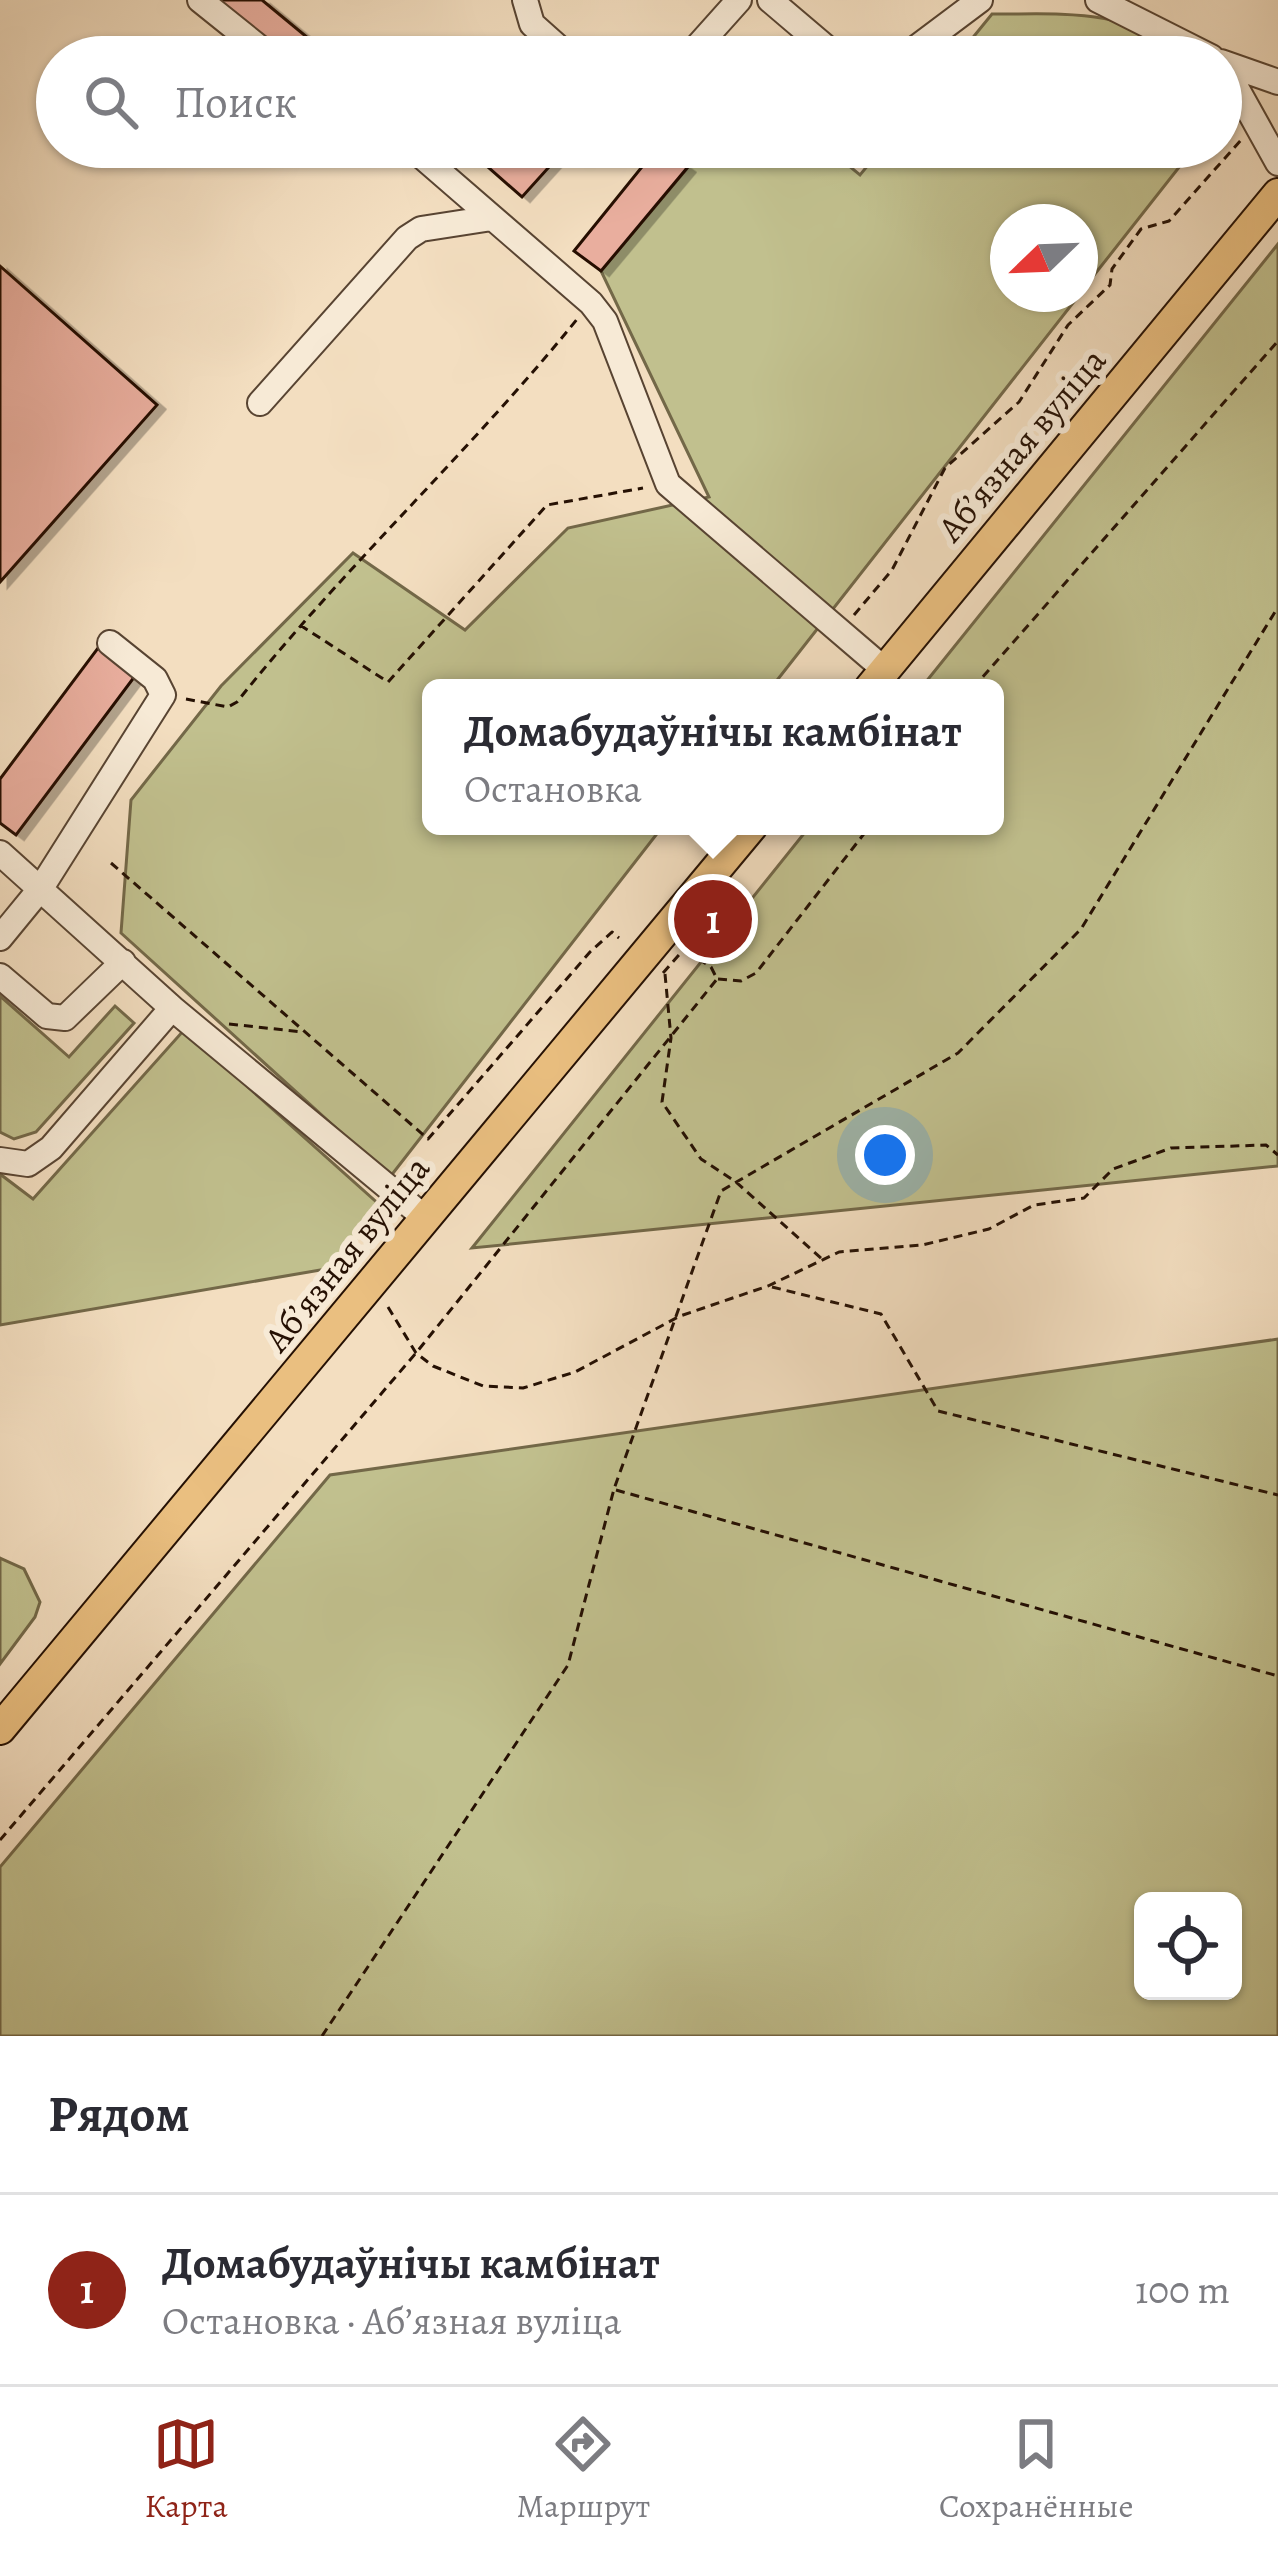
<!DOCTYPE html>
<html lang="ru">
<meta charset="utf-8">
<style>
:root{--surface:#fff;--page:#f7f7f7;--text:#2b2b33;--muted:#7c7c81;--line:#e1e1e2;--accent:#8f2418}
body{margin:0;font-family:Alegreya,serif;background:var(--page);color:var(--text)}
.controls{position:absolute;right:36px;bottom:36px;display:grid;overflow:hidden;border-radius:18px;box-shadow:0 3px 9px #0004}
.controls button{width:108px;height:108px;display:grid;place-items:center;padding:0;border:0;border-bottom:3px solid var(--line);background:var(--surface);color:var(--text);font:60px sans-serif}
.compass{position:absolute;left:990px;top:204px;width:108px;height:108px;border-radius:50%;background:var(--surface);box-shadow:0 3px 9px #0004;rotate:247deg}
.you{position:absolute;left:885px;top:1155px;width:42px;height:42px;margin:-30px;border:9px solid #fff;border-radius:50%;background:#1a73e8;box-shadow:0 0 0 18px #1a73e833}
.badge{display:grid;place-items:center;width:78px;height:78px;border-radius:50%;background:var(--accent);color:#fff;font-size:39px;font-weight:700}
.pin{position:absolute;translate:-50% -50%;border:6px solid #fff;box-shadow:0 3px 12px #0006}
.popup{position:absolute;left:422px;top:679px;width:582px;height:156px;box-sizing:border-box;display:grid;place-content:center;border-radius:18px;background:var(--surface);filter:drop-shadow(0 3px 9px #0005);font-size:39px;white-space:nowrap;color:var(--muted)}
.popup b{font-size:45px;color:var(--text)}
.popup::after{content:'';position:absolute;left:50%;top:100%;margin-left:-24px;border:24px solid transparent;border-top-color:var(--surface)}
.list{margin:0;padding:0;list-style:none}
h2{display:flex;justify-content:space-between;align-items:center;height:156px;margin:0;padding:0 48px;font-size:51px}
h2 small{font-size:39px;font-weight:400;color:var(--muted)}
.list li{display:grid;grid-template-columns:78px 1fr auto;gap:36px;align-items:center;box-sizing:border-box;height:192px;padding:0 48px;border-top:3px solid var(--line)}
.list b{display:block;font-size:45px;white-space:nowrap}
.list p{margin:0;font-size:39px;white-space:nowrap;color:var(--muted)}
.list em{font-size:39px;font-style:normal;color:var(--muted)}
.icon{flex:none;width:66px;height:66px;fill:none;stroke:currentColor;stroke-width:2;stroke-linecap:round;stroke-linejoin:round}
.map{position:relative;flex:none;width:1278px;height:2036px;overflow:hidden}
.search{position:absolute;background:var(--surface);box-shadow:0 3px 9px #0004;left:36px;right:36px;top:36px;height:132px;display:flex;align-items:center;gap:30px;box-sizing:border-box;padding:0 42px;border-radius:66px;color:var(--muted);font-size:45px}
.sheet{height:348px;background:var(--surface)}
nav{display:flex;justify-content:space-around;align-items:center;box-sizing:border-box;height:168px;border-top:3px solid var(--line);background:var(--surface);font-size:33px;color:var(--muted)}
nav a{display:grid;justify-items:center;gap:6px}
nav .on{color:var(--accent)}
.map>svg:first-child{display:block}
</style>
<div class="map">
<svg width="1278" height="2036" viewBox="0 0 1278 2036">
<defs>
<filter id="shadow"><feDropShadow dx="8" dy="4.5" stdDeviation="0" flood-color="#0004"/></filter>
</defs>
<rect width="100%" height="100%" fill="#f3dec0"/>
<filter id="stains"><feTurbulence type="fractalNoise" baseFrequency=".00167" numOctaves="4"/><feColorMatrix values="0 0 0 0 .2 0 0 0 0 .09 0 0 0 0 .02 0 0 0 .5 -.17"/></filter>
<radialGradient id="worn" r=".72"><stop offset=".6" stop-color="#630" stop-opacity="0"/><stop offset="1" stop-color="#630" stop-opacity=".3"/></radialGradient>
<path fill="#c1c08e" stroke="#736848" stroke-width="3" fill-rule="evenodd" d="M 992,14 C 1047,15 1137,5 1173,57 L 957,57 Z
M 705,147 L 826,147 L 860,175 L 883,147 L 1195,147 L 1080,293 L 1080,222 L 1008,222 L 1008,294 L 1080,294 L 771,688 L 431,688 L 431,826 L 663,826 L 390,1177 L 121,933 L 131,800 L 221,686 L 353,553 L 465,630 L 568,528 L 709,497 L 601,271 Z
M 1278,244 L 1278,1166 L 472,1248 L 810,826 L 995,826 L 995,688 L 921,688 Z
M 0,996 L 69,1057 L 115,1006 L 134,1023 L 36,1132 L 14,1139 L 0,1132 Z
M 184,1030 L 381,1206 L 386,1202 L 332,1268 L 0,1325 L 0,1174 L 33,1199 Z
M 1278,1339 L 1278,2036 L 0,2036 L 0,1867 L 330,1475 ZM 1143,1901 L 1233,1901 L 1233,1991 L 1143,1991 Z
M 0,1558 L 24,1569 L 40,1602 L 35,1617 L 0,1664 Z"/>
<path fill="#e9ae9e" stroke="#251003" stroke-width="3" filter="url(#shadow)" d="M 218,0 L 262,0 L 331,57 L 285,57 Z
M 494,147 L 567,147 L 522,197 L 481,161 Z
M 658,147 L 687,168 L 601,271 L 574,251 Z
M 0,266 L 157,405 L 0,582 Z
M 98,648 L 135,676 L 16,835 L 0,823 L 0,779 Z"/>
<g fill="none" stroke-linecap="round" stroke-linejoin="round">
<defs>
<path id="minor" d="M 200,0 L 271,57
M 525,0 L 532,24 L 569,57
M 770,0 L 837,57
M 1098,0 L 1211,57
M 688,57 L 739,0
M 904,57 L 980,0
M 1221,62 L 1278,82
M 1223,64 L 1278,163
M 411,147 L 591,303 L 605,321 L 668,484 L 885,670
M 260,403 L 407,238 L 421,229 L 492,218
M 0,853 L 172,1008
M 0,938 L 41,888 L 163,695 L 155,679 L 110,643
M 0,976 L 47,1016 L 65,1018 L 123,962
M 0,1160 L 28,1164 L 51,1148 L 172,1008 L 424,1217"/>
<path id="major" d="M 870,688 L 1278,194
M 0,1729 L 752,826"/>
</defs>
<use href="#minor" stroke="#584432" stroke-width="28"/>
<use href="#major" stroke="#251003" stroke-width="34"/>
<path stroke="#251003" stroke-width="3" stroke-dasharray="9 6" stroke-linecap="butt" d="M 854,615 L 892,570 L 945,468 L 1019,402 L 1068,325 L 1110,285 L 1112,269 L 1141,229 L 1169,221 L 1241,140
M 300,625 L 388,682 L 547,505 L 643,488
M 973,688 L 1278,341
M 186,699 L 228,707 L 237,702 C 343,568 470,452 578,318
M 111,863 L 428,1139 L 590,952 L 612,932 L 619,938
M 663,973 L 730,897
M 665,974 L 671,1038 L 662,1102 L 701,1159 L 736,1182 L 823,1260
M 718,979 L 741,981 L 756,973 L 870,826
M 229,1024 L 303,1032
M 772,1287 L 881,1314 L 938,1411 L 1278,1495
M 388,1307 L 416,1353 L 433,1366 L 483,1386 L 523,1388 L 575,1372 L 680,1316 L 768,1286 L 839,1252 L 922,1245 L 989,1229 L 1034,1205 L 1084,1198 L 1113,1169 L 1171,1148 L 1266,1145 L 1278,1155
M 616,1490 L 1278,1676
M 0,1840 L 416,1353 L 717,979 L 711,967 L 686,951
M 322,2036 L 568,1665 L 614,1489 L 721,1191 L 958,1053 L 1081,929 L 1278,607"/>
<use href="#minor" stroke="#f7ead6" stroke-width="24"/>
<use href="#major" stroke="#eabf80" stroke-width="30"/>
</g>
<g text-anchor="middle" stroke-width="12" stroke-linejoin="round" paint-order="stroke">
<g font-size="36" fill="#251003" stroke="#f7ead6">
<text transform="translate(1021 444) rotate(-50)" y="13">Абʼязная вуліца</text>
<text transform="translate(346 1253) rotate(-51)" y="13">Абʼязная вуліца</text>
</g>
</g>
<rect width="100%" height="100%" filter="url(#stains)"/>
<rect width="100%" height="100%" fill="url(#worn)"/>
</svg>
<div class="controls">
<button><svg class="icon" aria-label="locate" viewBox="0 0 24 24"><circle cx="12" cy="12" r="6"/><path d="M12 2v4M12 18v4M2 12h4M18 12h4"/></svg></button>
</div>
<svg class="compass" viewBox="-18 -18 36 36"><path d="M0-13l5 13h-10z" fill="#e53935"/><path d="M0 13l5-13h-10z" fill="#7c7c81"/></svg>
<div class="you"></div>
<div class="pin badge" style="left:713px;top:919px">1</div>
<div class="popup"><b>Домабудаўнічы камбінат</b>Остановка</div>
<div class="search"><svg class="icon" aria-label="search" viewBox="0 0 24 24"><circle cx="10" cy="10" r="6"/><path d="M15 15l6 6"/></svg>Поиск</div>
</div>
<section class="sheet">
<h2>Рядом<small></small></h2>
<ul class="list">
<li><span class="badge">1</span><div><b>Домабудаўнічы камбінат</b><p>Остановка · Абʼязная вуліца</p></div><em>100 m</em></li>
</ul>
</section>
<nav>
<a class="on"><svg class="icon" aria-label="map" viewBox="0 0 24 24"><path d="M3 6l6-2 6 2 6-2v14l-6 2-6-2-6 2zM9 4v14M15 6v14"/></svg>Карта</a>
<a><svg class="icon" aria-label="directions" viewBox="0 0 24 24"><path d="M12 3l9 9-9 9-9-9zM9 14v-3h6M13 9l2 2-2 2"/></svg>Маршрут</a>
<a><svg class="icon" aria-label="saved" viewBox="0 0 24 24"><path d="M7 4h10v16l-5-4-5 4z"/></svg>Сохранённые</a>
</nav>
